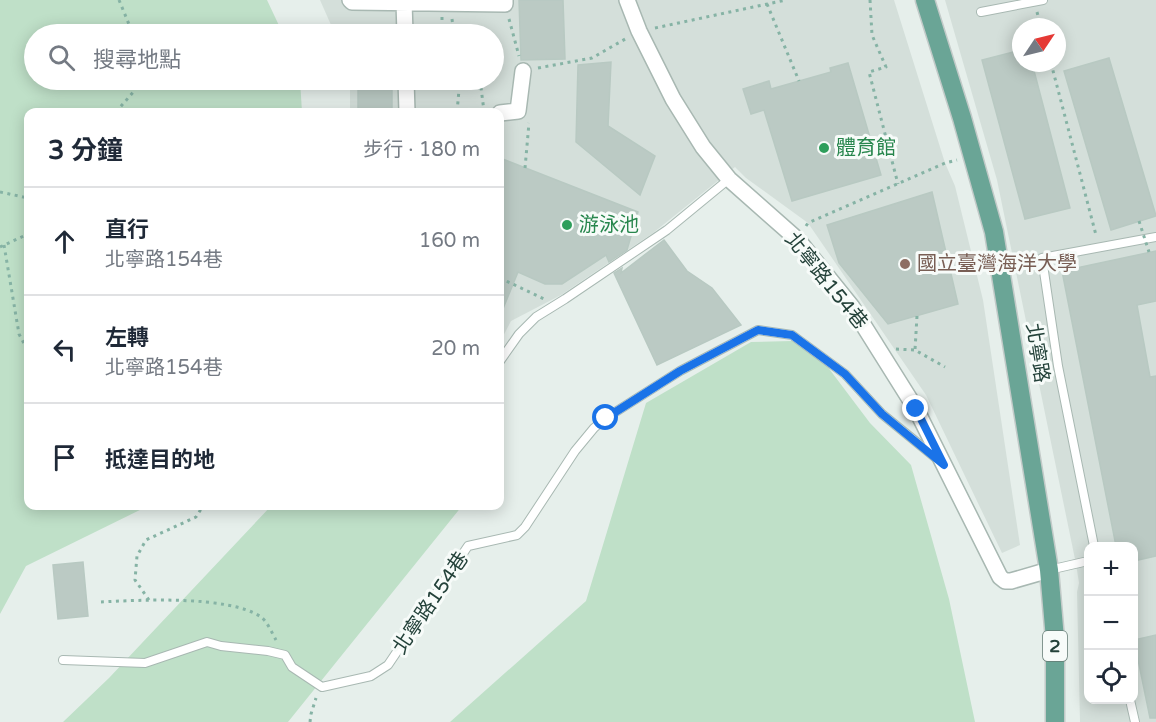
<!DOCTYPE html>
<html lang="zh-TW">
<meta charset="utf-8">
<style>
:root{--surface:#fff;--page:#f6f6f7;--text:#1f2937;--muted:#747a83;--line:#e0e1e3}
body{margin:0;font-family:"Varela Round","Noto Sans TC",sans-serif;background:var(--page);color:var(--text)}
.controls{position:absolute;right:18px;bottom:18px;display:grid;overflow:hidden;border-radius:12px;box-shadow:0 3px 15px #0003}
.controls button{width:54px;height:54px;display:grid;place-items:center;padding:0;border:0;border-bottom:2px solid var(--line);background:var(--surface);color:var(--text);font:30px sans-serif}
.compass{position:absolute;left:1012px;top:18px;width:54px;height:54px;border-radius:50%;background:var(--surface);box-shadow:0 3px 15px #0003;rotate:55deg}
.stop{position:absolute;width:18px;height:18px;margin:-14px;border:4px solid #1a73e8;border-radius:50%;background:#fff}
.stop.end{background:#1a73e8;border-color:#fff;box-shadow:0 2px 6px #0008}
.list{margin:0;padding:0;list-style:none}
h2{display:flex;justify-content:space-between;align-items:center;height:78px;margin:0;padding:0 24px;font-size:26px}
h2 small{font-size:20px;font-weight:400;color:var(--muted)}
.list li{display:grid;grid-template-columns:39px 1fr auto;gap:18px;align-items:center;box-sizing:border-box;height:108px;padding:0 24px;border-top:2px solid var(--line)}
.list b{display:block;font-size:22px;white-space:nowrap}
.list p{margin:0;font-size:20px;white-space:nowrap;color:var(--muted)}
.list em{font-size:20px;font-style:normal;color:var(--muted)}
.icon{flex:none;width:33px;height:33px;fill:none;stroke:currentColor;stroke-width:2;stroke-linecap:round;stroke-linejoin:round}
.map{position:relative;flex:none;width:1156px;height:722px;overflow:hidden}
.search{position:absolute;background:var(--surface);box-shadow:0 3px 15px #0003;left:24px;top:24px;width:480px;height:66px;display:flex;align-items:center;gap:15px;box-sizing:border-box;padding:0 21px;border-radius:33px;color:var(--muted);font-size:22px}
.panel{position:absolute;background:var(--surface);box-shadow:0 3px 15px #0003;left:24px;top:108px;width:480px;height:402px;border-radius:12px}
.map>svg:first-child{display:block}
.built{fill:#d4dfda;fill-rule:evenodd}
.green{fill:#bfe0c8}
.building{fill:#bbcac4;stroke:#b8c9c2;stroke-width:1.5}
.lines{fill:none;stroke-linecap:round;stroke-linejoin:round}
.service-casing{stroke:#a8b8b2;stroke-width:10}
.minor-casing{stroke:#a8b8b2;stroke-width:18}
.primary-casing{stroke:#c2cac8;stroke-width:21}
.path{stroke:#86b3a5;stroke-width:3;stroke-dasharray:3 4.5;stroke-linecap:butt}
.service{stroke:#fff;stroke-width:8}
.minor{stroke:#fff;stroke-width:15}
.primary{stroke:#6aa596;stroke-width:18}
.path-bridge{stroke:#86b3a5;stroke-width:3;stroke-dasharray:3 4.5;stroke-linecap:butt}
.route{stroke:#1a73e8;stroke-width:8}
.leisure-dot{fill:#2e9e5b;stroke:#f7fbf9;stroke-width:2}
.education-dot{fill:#8d6e63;stroke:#f7fbf9;stroke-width:2}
.labels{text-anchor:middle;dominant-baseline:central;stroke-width:6;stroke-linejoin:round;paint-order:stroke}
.shield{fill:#f7fbf9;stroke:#637a73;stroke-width:1.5}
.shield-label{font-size:18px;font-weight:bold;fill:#24423a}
.leisure-label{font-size:20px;fill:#27864d;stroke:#f7fbf9;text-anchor:start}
.education-label{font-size:20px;fill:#785e54;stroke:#f7fbf9;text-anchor:start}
.street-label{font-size:20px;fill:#24423a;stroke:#f7fbf9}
</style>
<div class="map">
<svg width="1156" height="722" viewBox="0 0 1156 722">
<rect width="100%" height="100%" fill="#e6efeb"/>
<path class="built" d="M320 0H894L945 163 955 186 983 300 1020 545 1002 553 926 395 808 223 746 178 735 167 653 233 561 295 511 321 500 342V112H350V80H494V34H335Z
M945 0H1156V722H1080L1077 592 1079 583 1076 564 997 180ZM1021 27H1057V63H1021ZM1088 546H1134V700H1088Z"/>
<path class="green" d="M0 0H267L283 34H34V80H300L302 112H28V506H148L26 566 0 614Z
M792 341 824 362 870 423 911 465 949 599 975 722H450L586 601 646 403 751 342Z
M271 506H462L288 722H63L109 678Z"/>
<path class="building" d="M519 0H563L565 59 521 60Z
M1021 50V63H1032L1070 208 1025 219 982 60Z
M1109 58 1156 216 1111 230 1064 71Z
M611 62 608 126 655 156 640 195 576 142 578 65Z
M848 63 881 175 792 201 764 110 751 114 743 89 769 81 771 89 831 72 830 68Z
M358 80H392V112H358Z
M500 158 638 212 627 250 609 262 606 255 562 284H545L518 272 500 316Z
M932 192 958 304 888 324 839 263 827 225Z
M664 240 687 271 712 288 741 325 657 365 614 273 622 268 621 273Z
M1156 251V301L1137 305 1150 377 1156 376V556L1134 561V546H1116L1062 271Z
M83 562 88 616 58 619 53 565Z
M1156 635V718H1150L1134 640Z"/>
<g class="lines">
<defs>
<path id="service" d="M981 12 1043 0
M500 361 519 334 536 317 565 299 667 230 729 179
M1094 546 1058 366 1042 258 1156 237
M1049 570 1088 561
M63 660 145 663 207 642 221 646 268 651 285 655 292 667 322 687 371 676 388 665 468 546 517 535 525 527 575 451 594 428 606 418 680 371 758 330 792 335 845 374 882 414 936 458
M1130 700 1135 722"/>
<path id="minor" d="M350 0 352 2 505 4V0
M627 0 639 31 673 99 703 147 729 179 798 240 852 307 916 409 1000 577 1005 581H1011L1049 570
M404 2 405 34
M406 80 407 112
M500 113 518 111 523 71"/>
<path id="primary" d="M925 0 962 118 994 232 1049 570 1055 639V722"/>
</defs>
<use href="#service" class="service-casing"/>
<use href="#minor" class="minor-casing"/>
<use href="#primary" class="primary-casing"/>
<path class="path" d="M119 0 133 34
M870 0 872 35 886 67 869 72 898 184
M767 4 799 81
M1037 12 1041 27
M442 17V34
M452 19 454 34
M509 19 519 56
M655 28 786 0
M1051 63 1096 235
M538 68 592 58 627 38
M454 80 459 90 457 112
M480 80 484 111
M116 112 135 90 138 80
M525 168 529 123
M0 192 28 198
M806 226 808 223 945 163 957 160
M4 245 19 334 28 351
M0 247 28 234
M500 278 544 299
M917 316 915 350 945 367
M896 349 915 350
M149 600 135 580 137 556 146 540 196 517 203 506
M101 602C139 600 229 595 261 617 267 621 272 633 276 640
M310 722 311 714 316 698"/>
<use href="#service" class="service"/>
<use href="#minor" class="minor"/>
<use href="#primary" class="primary"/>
<path class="path-bridge" d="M1139 221 1149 252"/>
</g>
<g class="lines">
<path class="route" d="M606 418 680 371 758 330 792 335 845 374 882 414 944 465 916 409"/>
</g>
<g class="leisure-dot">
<circle cx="824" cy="148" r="6"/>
<circle cx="567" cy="225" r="6"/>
</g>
<circle class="education-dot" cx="905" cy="264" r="6"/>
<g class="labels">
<rect class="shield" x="1043" y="631" width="24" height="30" rx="4.5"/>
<g class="shield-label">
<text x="1055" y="646">2</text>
</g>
<g class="leisure-label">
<text x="836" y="148">體育館</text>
<text x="579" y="225">游泳池</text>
</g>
<g class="education-label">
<text x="917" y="264">國立臺灣海洋大學</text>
</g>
<g class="street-label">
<text transform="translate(826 281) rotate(51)">北寧路154巷</text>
<text transform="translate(1037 353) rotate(81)">北寧路</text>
<text transform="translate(431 603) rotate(-56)">北寧路154巷</text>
</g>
</g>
</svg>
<div class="controls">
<button>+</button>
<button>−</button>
<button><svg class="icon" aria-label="locate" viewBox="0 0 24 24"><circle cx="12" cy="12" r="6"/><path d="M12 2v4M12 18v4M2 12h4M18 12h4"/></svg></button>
</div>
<svg class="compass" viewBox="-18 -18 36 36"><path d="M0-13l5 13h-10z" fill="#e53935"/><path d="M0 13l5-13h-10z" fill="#747a83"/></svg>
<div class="stop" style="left:606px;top:418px"></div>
<div class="stop end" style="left:916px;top:409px"></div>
<div class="search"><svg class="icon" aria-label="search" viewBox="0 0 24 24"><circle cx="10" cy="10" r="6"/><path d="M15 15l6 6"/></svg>搜尋地點</div>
<section class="panel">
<h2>3 分鐘<small>步行 · 180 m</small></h2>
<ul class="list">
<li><svg class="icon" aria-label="ahead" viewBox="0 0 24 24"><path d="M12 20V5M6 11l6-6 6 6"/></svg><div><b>直行</b><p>北寧路154巷</p></div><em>160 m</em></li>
<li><svg class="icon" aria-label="left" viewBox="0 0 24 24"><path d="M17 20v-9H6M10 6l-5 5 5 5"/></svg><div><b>左轉</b><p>北寧路154巷</p></div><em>20 m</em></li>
<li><svg class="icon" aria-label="arrive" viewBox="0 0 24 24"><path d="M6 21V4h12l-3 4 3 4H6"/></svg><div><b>抵達目的地</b></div></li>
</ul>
</section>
</div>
